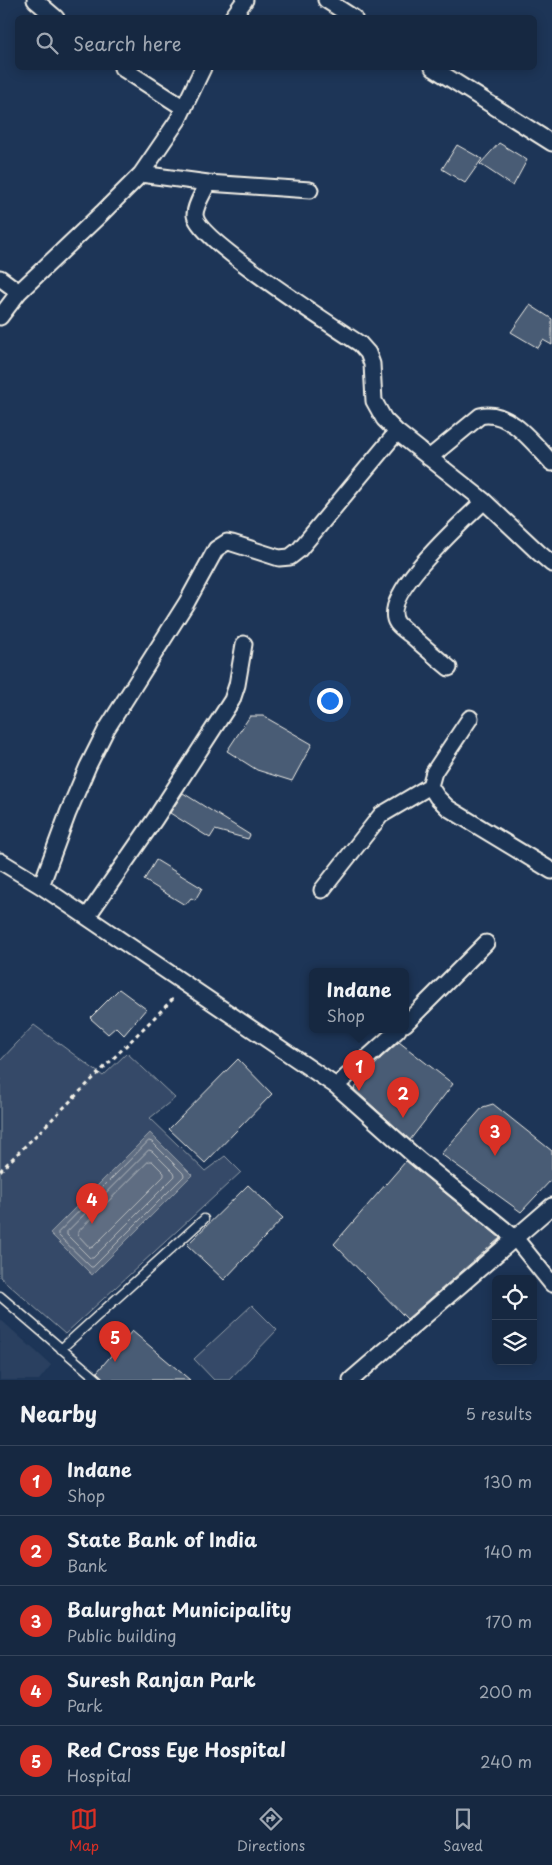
<!DOCTYPE html>
<style>
:root{--surface:#162841;--page:#23344c;--text:#f1f3f6;--muted:#9ea6b1;--line:#35445a;--accent:#d93025}
body{margin:0;font-family:"Playpen Sans",sans-serif;background:var(--page);color:var(--text)}
.controls{position:absolute;right:15px;bottom:15px;display:grid;overflow:hidden;border-radius:8px;box-shadow:0 2px 12px #0003}
.controls button{width:45px;height:45px;display:grid;place-items:center;padding:0;border:0;border-bottom:1px solid var(--line);background:var(--surface);color:var(--text);font:25px sans-serif}
.you{position:absolute;left:329px;top:700px;width:18px;height:18px;margin:-12px;border:4px solid #fff;border-radius:50%;background:#1a73e8;box-shadow:0 0 0 8px #1a73e833}
.badge{display:grid;place-items:center;width:32px;height:32px;border-radius:50%;background:var(--accent);color:#fff;font-size:16px;font-weight:700}
.pin{position:absolute;translate:-50% -41px;filter:drop-shadow(0 1px 2px #0008)}
.pin::after{content:'';position:absolute;top:26px;width:18px;height:15px;background:inherit;clip-path:polygon(0 0,100% 0,50% 100%)}
.popup{position:absolute;left:309px;top:968px;width:100px;height:65px;box-sizing:border-box;display:grid;place-content:center;border-radius:8px;background:var(--surface);filter:drop-shadow(0 1px 4px #0005);font-size:16px;white-space:nowrap;color:var(--muted)}
.popup b{font-size:19px;color:var(--text)}
.popup::after{content:'';position:absolute;left:50%;top:100%;margin-left:-10px;border:10px solid transparent;border-top-color:var(--surface)}
.list{margin:0;padding:0;list-style:none}
h2{display:flex;justify-content:space-between;align-items:center;height:65px;margin:0;padding:0 20px;font-size:21px}
h2 small{font-size:16px;font-weight:400;color:var(--muted)}
.list li{display:grid;grid-template-columns:32px 1fr auto;gap:15px;align-items:center;box-sizing:border-box;height:70px;padding:0 20px;border-top:1px solid var(--line)}
.list b{display:block;font-size:19px;white-space:nowrap}
.list p{margin:0;font-size:16px;white-space:nowrap;color:var(--muted)}
.list em{font-size:16px;font-style:normal;color:var(--muted)}
.icon{flex:none;width:28px;height:28px;fill:none;stroke:currentColor;stroke-width:2;stroke-linecap:round;stroke-linejoin:round}
.map{position:relative;flex:none;width:552px;height:1380px;overflow:hidden}
.search{position:absolute;background:var(--surface);box-shadow:0 2px 12px #0003;left:15px;right:15px;top:15px;height:55px;display:flex;align-items:center;gap:12px;box-sizing:border-box;padding:0 18px;border-radius:8px;color:var(--muted);font-size:19px}
.sheet{height:415px;background:var(--surface)}
nav{display:flex;justify-content:space-around;align-items:center;box-sizing:border-box;height:70px;border-top:1px solid var(--line);background:var(--surface);font-size:14px;color:var(--muted)}
nav a{display:grid;justify-items:center;gap:2px}
nav .on{color:var(--accent)}
.map>svg:first-child{display:block}
.built{fill:#2a4060}
.green{fill:#354a67;stroke:#949ea8}
.water{fill:#5e6d82;stroke:#9aa2ab}
.lines{fill:none;stroke-linecap:round;stroke-linejoin:round}
.shore{stroke:#b8bcbf;stroke-width:1}
.building{fill:#485b74;stroke:#f4f1e8}
.service-casing{stroke:#f4f1e8;stroke-width:11}
.minor-casing{stroke:#f4f1e8;stroke-width:19}
.path{stroke:#f4f1e8;stroke-width:3;stroke-dasharray:4 4;stroke-linecap:butt}
.service{stroke:#1d3557;stroke-width:8}
.minor{stroke:#1d3557;stroke-width:15}
</style>
<div class="map">
<svg width="552" height="1380" viewBox="0 0 552 1380">
<rect width="100%" height="100%" fill="#1d3557"/>
<filter id="ink" filterUnits="userSpaceOnUse"><feTurbulence type="fractalNoise" baseFrequency=".02" numOctaves="2"/><feDisplacementMap in="SourceGraphic" scale="10" xChannelSelector="R" yChannelSelector="G"/><feConvolveMatrix kernelMatrix="1 2 1 2 8 2 1 2 1" color-interpolation-filters="sRGB"/></filter>
<g filter="url(#ink)">
<path class="built" d="M0 1319 51 1365 39 1380H0Z"/>
<path class="green" d="M34 1025 103 1076 127 1053 175 1098 150 1118 205 1171 225 1156 241 1172 65 1334 0 1277V1061Z
M252 1305 277 1330 229 1380H214L194 1359Z"/>
<path class="water" d="M150 1133 192 1175 92 1275 50 1233Z"/>
<g class="lines">
<path class="shore" d="M149 1141 152 1142 183 1173 184 1176 93 1267H91L58 1235V1233Z
M149 1150 152 1151 174 1173 175 1176 93 1258H90L67 1235V1232Z
M149 1161H152L164 1173V1176L93 1247 90 1248 78 1235V1232Z"/>
</g>
<path class="building" d="M499 143 527 160 513 186 480 164Z
M457 145 482 159 465 183 442 169Z
M530 305 552 319V345L543 340 538 348 511 332Z
M250 716H263L312 744 292 781 257 770 227 751Z
M183 793 250 835 248 839 215 830 210 838 170 813Z
M156 860 202 888 195 900 191 898 185 905 144 880Z
M119 989 146 1009 124 1035 116 1027 108 1034 90 1018Z
M399 1042 453 1084 410 1140 354 1089 381 1058Z
M238 1059 272 1094 205 1163 169 1129Z
M493 1104 552 1151V1179L521 1212 441 1154 483 1107Z
M406 1161 500 1238 407 1319 334 1244Z
M248 1185 283 1218 224 1280 187 1245Z
M132 1331 190 1380H104L97 1372Z"/>
<g class="lines">
<defs>
<path id="service" d="M0 1296 98 1380
M61 1349 204 1219"/>
<path id="minor" d="M35 0 56 18
M326 0 354 18
M232 18 245 0
M122 68 184 108
M433 68 552 143
M141 174 208 183 310 190
M208 183C204 192 195 205 195 215 197 239 333 326 360 344L368 353 372 364 374 401 384 419 397 432 484 501 538 552 552 564
M0 278 19 292
M0 317 19 292 102 213 141 174 178 120 203 68
M429 458 480 416C509 409 534 444 552 463
M449 668C437 658 424 647 412 636 407 632 401 628 397 623 378 596 465 520 484 501
M470 718 434 772 430 786 437 797 448 808 552 871
M0 861 41 886 336 1086 418 1159 515 1238 552 1284
M41 886 68 813 88 766 106 730 187 602 216 549 227 542 232 543 279 558 290 557 299 550 397 432
M322 890 381 815 430 786
M87 917 155 819 232 700 237 685 244 644
M405 1024 486 943
M336 1086 398 1030
M351 1380 552 1206"/>
</defs>
<use href="#service" class="service-casing"/>
<use href="#minor" class="minor-casing"/>
<path class="path" d="M0 1171 175 997"/>
<use href="#service" class="service"/>
<use href="#minor" class="minor"/>
</g>
</g>
</svg>
<div class="controls">
<button><svg class="icon" aria-label="locate" viewBox="0 0 24 24"><circle cx="12" cy="12" r="6"/><path d="M12 2v4M12 18v4M2 12h4M18 12h4"/></svg></button>
<button><svg class="icon" aria-label="layers" viewBox="0 0 24 24"><path d="M12 4l9 5-9 5-9-5zM3 14l9 5 9-5"/></svg></button>
</div>
<div class="you"></div>
<div class="pin badge" style="left:359px;top:1091px">1</div>
<div class="popup"><b>Indane</b>Shop</div>
<div class="pin badge" style="left:403px;top:1118px">2</div>
<div class="pin badge" style="left:495px;top:1156px">3</div>
<div class="pin badge" style="left:92px;top:1224px">4</div>
<div class="pin badge" style="left:115px;top:1362px">5</div>
<div class="search"><svg class="icon" aria-label="search" viewBox="0 0 24 24"><circle cx="10" cy="10" r="6"/><path d="M15 15l6 6"/></svg>Search here</div>
</div>
<section class="sheet">
<h2>Nearby<small>5 results</small></h2>
<ul class="list">
<li><span class="badge">1</span><div><b>Indane</b><p>Shop</p></div><em>130 m</em></li>
<li><span class="badge">2</span><div><b>State Bank of India</b><p>Bank</p></div><em>140 m</em></li>
<li><span class="badge">3</span><div><b>Balurghat Municipality</b><p>Public building</p></div><em>170 m</em></li>
<li><span class="badge">4</span><div><b>Suresh Ranjan Park</b><p>Park</p></div><em>200 m</em></li>
<li><span class="badge">5</span><div><b>Red Cross Eye Hospital</b><p>Hospital</p></div><em>240 m</em></li>
</ul>
</section>
<nav>
<a class="on"><svg class="icon" aria-label="map" viewBox="0 0 24 24"><path d="M3 6l6-2 6 2 6-2v14l-6 2-6-2-6 2zM9 4v14M15 6v14"/></svg>Map</a>
<a><svg class="icon" aria-label="directions" viewBox="0 0 24 24"><path d="M12 3l9 9-9 9-9-9zM9 14v-3h6M13 9l2 2-2 2"/></svg>Directions</a>
<a><svg class="icon" aria-label="saved" viewBox="0 0 24 24"><path d="M7 4h10v16l-5-4-5 4z"/></svg>Saved</a>
</nav>
